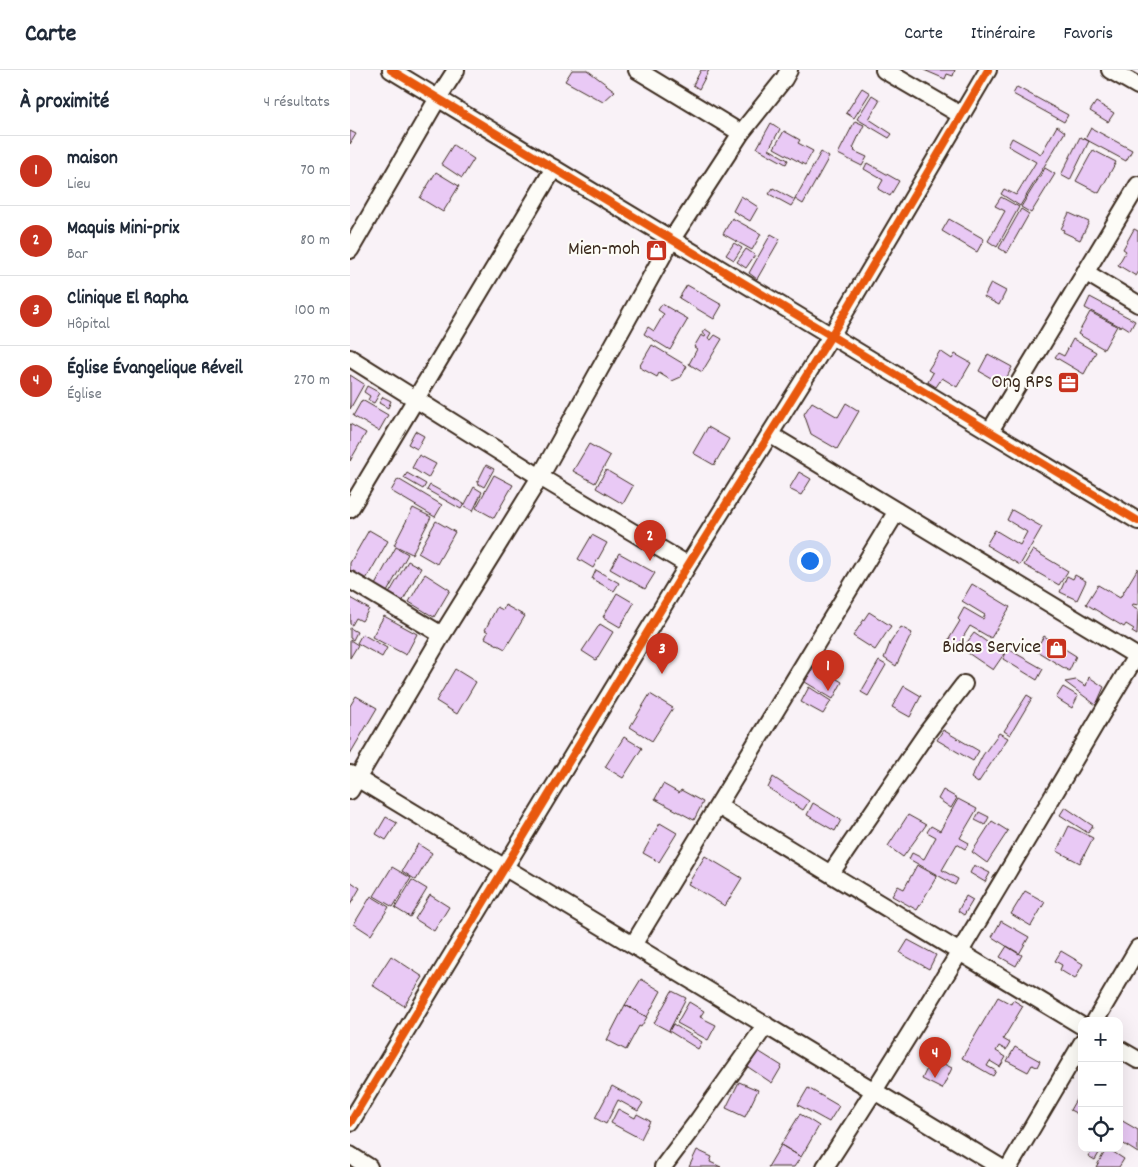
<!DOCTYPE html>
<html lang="fr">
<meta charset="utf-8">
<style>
:root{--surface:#fff;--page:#f6f6f7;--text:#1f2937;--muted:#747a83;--line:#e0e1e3;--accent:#c8321e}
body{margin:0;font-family:Dekko,sans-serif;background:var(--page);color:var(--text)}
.controls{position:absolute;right:15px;bottom:15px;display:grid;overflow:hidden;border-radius:10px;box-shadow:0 5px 20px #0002}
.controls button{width:45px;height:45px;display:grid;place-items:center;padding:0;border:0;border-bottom:1px solid var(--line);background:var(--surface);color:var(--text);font:25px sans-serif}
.you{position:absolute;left:459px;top:490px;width:18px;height:18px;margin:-12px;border:4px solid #fff;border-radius:50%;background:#1a73e8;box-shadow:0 0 0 8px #1a73e833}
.badge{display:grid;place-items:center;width:32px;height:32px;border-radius:50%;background:var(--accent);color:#fff;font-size:16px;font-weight:700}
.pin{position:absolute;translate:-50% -41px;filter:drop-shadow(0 1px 2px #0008)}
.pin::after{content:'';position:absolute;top:26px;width:18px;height:15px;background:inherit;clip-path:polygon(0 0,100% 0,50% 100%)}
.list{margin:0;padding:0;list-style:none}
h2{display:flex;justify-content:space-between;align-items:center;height:65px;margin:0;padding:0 20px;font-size:21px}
h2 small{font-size:16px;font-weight:400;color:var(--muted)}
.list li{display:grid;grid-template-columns:32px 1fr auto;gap:15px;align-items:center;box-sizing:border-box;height:70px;padding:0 20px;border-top:1px solid var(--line)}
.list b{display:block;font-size:19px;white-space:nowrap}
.list p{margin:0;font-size:16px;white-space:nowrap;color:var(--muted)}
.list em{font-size:16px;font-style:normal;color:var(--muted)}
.icon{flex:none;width:28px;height:28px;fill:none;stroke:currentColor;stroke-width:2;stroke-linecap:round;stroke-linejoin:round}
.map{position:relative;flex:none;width:788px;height:1097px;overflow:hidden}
header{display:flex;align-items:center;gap:30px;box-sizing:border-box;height:70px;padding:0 25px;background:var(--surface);border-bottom:1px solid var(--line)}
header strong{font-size:24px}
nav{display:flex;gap:28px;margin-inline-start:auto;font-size:18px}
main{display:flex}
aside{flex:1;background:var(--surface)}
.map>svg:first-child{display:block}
.building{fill:#e9c9f5;stroke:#3b2a1e}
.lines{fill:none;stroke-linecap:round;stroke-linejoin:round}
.minor-casing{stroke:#3b2a1e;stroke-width:20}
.minor{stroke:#fdfcf7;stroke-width:16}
.cycleway-casing{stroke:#fdfcf7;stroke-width:11}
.cycleway{stroke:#e8590c;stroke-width:8}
.labels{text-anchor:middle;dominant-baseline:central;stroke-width:4;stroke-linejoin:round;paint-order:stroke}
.poi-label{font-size:20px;fill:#3b2a1e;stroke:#fdfcf7;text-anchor:end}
</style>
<header>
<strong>Carte</strong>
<nav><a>Carte</a><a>Itinéraire</a><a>Favoris</a></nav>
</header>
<main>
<aside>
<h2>À proximité<small>4 résultats</small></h2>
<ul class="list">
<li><span class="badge">1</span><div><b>maison</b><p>Lieu</p></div><em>70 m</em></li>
<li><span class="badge">2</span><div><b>Maquis Mini-prix</b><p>Bar</p></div><em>80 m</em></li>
<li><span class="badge">3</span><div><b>Clinique El Rapha</b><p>Hôpital</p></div><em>100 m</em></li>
<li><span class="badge">4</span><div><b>Église Évangelique Réveil</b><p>Église</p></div><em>270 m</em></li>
</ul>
</aside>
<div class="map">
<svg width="788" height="1097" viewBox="0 0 788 1097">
<rect width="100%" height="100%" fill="#f9f2f7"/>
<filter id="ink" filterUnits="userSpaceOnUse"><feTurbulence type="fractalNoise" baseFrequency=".02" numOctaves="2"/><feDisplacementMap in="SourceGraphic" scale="10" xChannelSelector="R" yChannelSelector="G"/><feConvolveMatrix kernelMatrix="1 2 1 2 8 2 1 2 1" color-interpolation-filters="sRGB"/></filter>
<g filter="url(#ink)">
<path class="building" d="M222 0H237L265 21 253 32 215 11Z
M351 0H359L349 19 343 15Z
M574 0H605L603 6 597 4 595 9Z
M667 17 718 45 714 52 663 24Z
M512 18 520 23 504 48 496 43Z
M522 25 530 30 519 49 542 64 539 68 507 49Z
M746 32 764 43 758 52 740 41Z
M505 51 514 55 503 78 505 80 504 81 517 87 512 96 488 84Z
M421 53 430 59 419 79 438 90 436 94 407 78Z
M707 56 715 62 670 136 651 124 654 119 666 125 686 92 658 76 662 68 691 84Z
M741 58 782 80 776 91 735 69Z
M0 61 6 64 0 74Z
M434 61 450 70 448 73 463 81 455 95 424 78Z
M730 67 739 71 720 110 711 105Z
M103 75 124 89 112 108 91 94Z
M743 80 766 92 749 123 726 111Z
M471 82 479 87 453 134 445 129Z
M517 93 549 111 540 126 528 119 533 110 514 99Z
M695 98 705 104 681 143 671 137Z
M86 102 109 116 93 142 70 128Z
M423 118 445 130 441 136 419 124Z
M391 126 408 137 400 151 383 141Z
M651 127 669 137 647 177 638 171 655 141 645 136Z
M671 139 679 144 657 183 649 178Z
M719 143 739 152 730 170 713 162 714 160 711 159Z
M382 148 411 164 402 180 373 164Z
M599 149 634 169 627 182 592 161Z
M784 159 788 161V203L786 206 768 195 776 181 773 179Z
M421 164 430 169 407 209 399 203Z
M384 173 392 178 384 190 376 185Z
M396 179 405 185 396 198 387 192Z
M641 213 656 221 649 235 634 227Z
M337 215 372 235 364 249 329 228Z
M740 227 785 251 780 260 772 255 771 257 735 238Z
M312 234 338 249 320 280 294 264 298 257 304 261 314 244 308 240Z
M740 242 767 256 754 279 728 264Z
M355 259 361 263 358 268 361 270 365 265 372 269 352 302 339 294 347 279 344 277 351 265 355 267 356 265 352 263Z
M723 269 746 282 734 304 705 287 708 283 714 286Z
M302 275 337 296 331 307 322 311 309 303 307 307 289 297Z
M590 281 602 289 605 284 621 293 607 317 592 308 586 317 578 312 583 303 578 300Z
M638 284 662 297 653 315 629 301Z
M0 305 14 314 0 339Z
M17 316 30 323 24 333 18 330 20 326 14 322Z
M33 327 41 331 38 338 29 333Z
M12 330 38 345 29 361 3 346Z
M462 332 488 347 496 333 509 341 487 379 461 364 454 344Z
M0 354 16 363 0 391Z
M358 357 379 369 364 395 343 383Z
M65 361 74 366 67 379 58 374Z
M239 374 260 386 245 413 223 401Z
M69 385 86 394 78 408 62 398Z
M136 395 144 399 134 417 127 413Z
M256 400 283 416 273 434 246 418Z
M449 402 461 409 451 425 439 419Z
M57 403 76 414 73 419 54 408Z
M144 405 163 415 144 448 126 438Z
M48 409 92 435 85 447 41 421Z
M80 415 114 434 111 439 77 420Z
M124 417 132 422 123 441 114 436Z
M63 438 81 447 62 484 44 475Z
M662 440 692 457 670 495 636 475 645 460 670 475 677 462 657 450Z
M86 451 105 462 87 494 68 483Z
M19 460 38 471 15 511 0 502V493Z
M242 465 257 473 243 498 228 489Z
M46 477 58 484 37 522 25 515Z
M683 480 718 501 709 515 674 495Z
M269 483 305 503 295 519 260 499Z
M58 491 71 498 51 534 37 527Z
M788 498V535L783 534 782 536 788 539 787 565 782 562 784 559 776 554 774 557 736 534 748 515 770 528Z
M246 500 269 513 264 521 242 509Z
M75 504 100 520 84 547 59 532Z
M725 505 736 511 727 530 710 522 717 506 723 509Z
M622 514 660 537 641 568 620 556 605 580 596 574 610 551 608 549 614 538 633 549 635 545 612 531Z
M267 523 284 533 270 557 253 547Z
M0 528 19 539 12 551 6 548 2 555 0 554Z
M155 535 175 546 155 579 135 568 138 562 135 560 147 537 153 540Z
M519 542 541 556 525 580 503 566Z
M34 546 67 564 56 585 22 567Z
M250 554 263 562 246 590 232 581Z
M551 557 562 563 546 596 534 588 540 573Z
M0 558 7 562 3 570 0 568Z
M624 563 654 584 643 600 612 579Z
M12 564 37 578 32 587 7 573Z
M694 566 726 586 719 601 685 580Z
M0 570 8 575 0 588Z
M658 579 693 599 687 610 653 589Z
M529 591 536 595 518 626 511 622Z
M465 596 492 612 483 629 455 612Z
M105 599 126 612 107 644 86 631Z
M739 607 754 617 746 635 715 612 726 610 736 616Z
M554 616 571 626 560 647 542 637Z
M459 617 481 631 473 644 451 632Z
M713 617 728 626 722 638 706 628Z
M300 624 323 638 302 671 280 657Z
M677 625 682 628 660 665 654 661Z
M6 626 27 638 0 684V636Z
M593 660 629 681 623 691 587 670Z
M649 663 658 668 628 713 621 708 633 685Z
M274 667 292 678 273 708 255 697Z
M423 707 459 731 453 740 418 718Z
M313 714 329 723 331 720 353 732 344 750 305 729Z
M593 720 607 728 601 738 588 729Z
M608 729 627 739 610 768 619 773 615 779 607 774 592 800 608 809 605 815 559 789 562 783 574 789 586 767 577 762 581 756 590 761Z
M463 733 491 750 485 761 457 745Z
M715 737 743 756 738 763 710 745Z
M629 742 639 747 635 755 625 750Z
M558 745 576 755 553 787 538 776Z
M36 747 47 753 36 770 26 764Z
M642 751 658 761 637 793 622 782Z
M310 753 327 763 309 792 293 783Z
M719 756 743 768 730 793 707 781Z
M68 774 82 783 66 810 52 801Z
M355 786 392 808 375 836 338 814Z
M567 795 587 806 567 840 542 826 548 816 554 819Z
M624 795 640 803 635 812 620 803Z
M42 797 61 808 43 837 24 826Z
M62 810 77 819 60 847 45 838Z
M0 811 10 818 0 835Z
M675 821 695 832 681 856 661 844Z
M80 825 99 837 84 861 65 849Z
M21 826 39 837 21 865 4 854Z
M616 826 623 830 614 845 608 841Z
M651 851 679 867 669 884 642 867Z
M558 870 586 885 579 899 550 883Z
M657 876 672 885 666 896 650 887Z
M711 881 733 894 725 909 710 900 712 895 705 891Z
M41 886 73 907 54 936 22 915Z
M291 909 311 921 297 947 275 935Z
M322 921 336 928 319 961 304 953Z
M648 927 661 934 663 930 673 936 653 969 660 973 656 980 649 976 646 981 656 987 650 997 640 991 637 996 646 1001 643 1006 612 988Z
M339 932 354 941 350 947 366 955 358 970 327 953Z
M275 935 297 947 291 957 289 956 276 980 257 970Z
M323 954 352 972 348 979 319 961Z
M665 977 690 991 687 997 682 995 678 1002 657 991Z
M408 981 432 996 422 1013 398 997Z
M582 988 602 998 592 1019 572 1009Z
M389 1012 408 1020 395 1047 376 1038Z
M262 1016 293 1033 288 1041 268 1030 256 1054 245 1048Z
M458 1018 489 1036 479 1052 448 1035Z
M732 1019V1046L720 1040Z
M268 1039 285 1048 287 1044 300 1051 291 1069 261 1053Z
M450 1044 469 1056 451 1087 431 1075Z
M769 1049 788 1060V1083L769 1071Z
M431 1075 451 1087 444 1097H418Z
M743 1078H752L745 1090 738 1086Z
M757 1078 774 1089 769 1097H746Z
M347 1080 362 1087 360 1092 371 1097H339Z"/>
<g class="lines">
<defs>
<path id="minor" d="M41 0 788 451
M287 0 391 63
M534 0 611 45
M760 0 788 16
M0 180 88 28 106 0
M735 202 788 234
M0 288 190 407 338 495
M640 361 788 115
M421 365 788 587
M0 439 204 98
M0 510 92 565
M0 704 650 1097
M0 721 92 565 190 407 322 169 391 63 434 9 439 0
M368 736 732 956
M481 803 578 661 614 614
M283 875 547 441
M745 951 788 878
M769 979 788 990
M0 1053 338 495 481 266 638 0
M0 1085 19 1097
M313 1097 349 1049 416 955
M475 1097C584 930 684 757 786 586
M659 1097 732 973"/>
</defs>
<use href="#minor" class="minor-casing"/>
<use href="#minor" class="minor"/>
<defs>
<path id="cycleway" d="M41 0 788 451
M0 1053 338 495 481 266 638 0"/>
</defs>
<use href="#cycleway" class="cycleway-casing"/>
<use href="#cycleway" class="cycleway"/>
</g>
</g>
<defs>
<symbol id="shop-square" viewBox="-11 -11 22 22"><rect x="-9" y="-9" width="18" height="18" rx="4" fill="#c8321e" stroke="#fdfcf7"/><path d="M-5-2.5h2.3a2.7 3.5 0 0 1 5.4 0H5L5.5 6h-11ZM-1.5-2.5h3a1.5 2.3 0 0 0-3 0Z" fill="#fff"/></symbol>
<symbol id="office-square" viewBox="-11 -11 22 22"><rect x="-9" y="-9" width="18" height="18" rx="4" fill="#c8321e" stroke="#fdfcf7"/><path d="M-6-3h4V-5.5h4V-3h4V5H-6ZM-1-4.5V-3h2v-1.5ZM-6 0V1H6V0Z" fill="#fff"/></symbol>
</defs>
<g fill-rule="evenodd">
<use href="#shop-square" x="294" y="168" width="25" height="25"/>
<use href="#office-square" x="706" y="300" width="25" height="25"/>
<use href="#shop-square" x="694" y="566" width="25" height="25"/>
</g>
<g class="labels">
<g class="poi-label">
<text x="290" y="180">Mien-moh</text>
<text x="703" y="313">Ong RPS</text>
<text x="691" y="578">Bidas Service</text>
</g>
</g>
</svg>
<div class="controls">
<button>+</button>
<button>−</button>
<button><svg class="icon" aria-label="locate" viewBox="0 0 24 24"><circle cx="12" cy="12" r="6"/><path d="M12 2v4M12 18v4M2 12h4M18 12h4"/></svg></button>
</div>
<div class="you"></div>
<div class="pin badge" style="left:478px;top:621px">1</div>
<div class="pin badge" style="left:300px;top:491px">2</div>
<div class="pin badge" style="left:312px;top:604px">3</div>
<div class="pin badge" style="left:585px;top:1008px">4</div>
</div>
</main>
